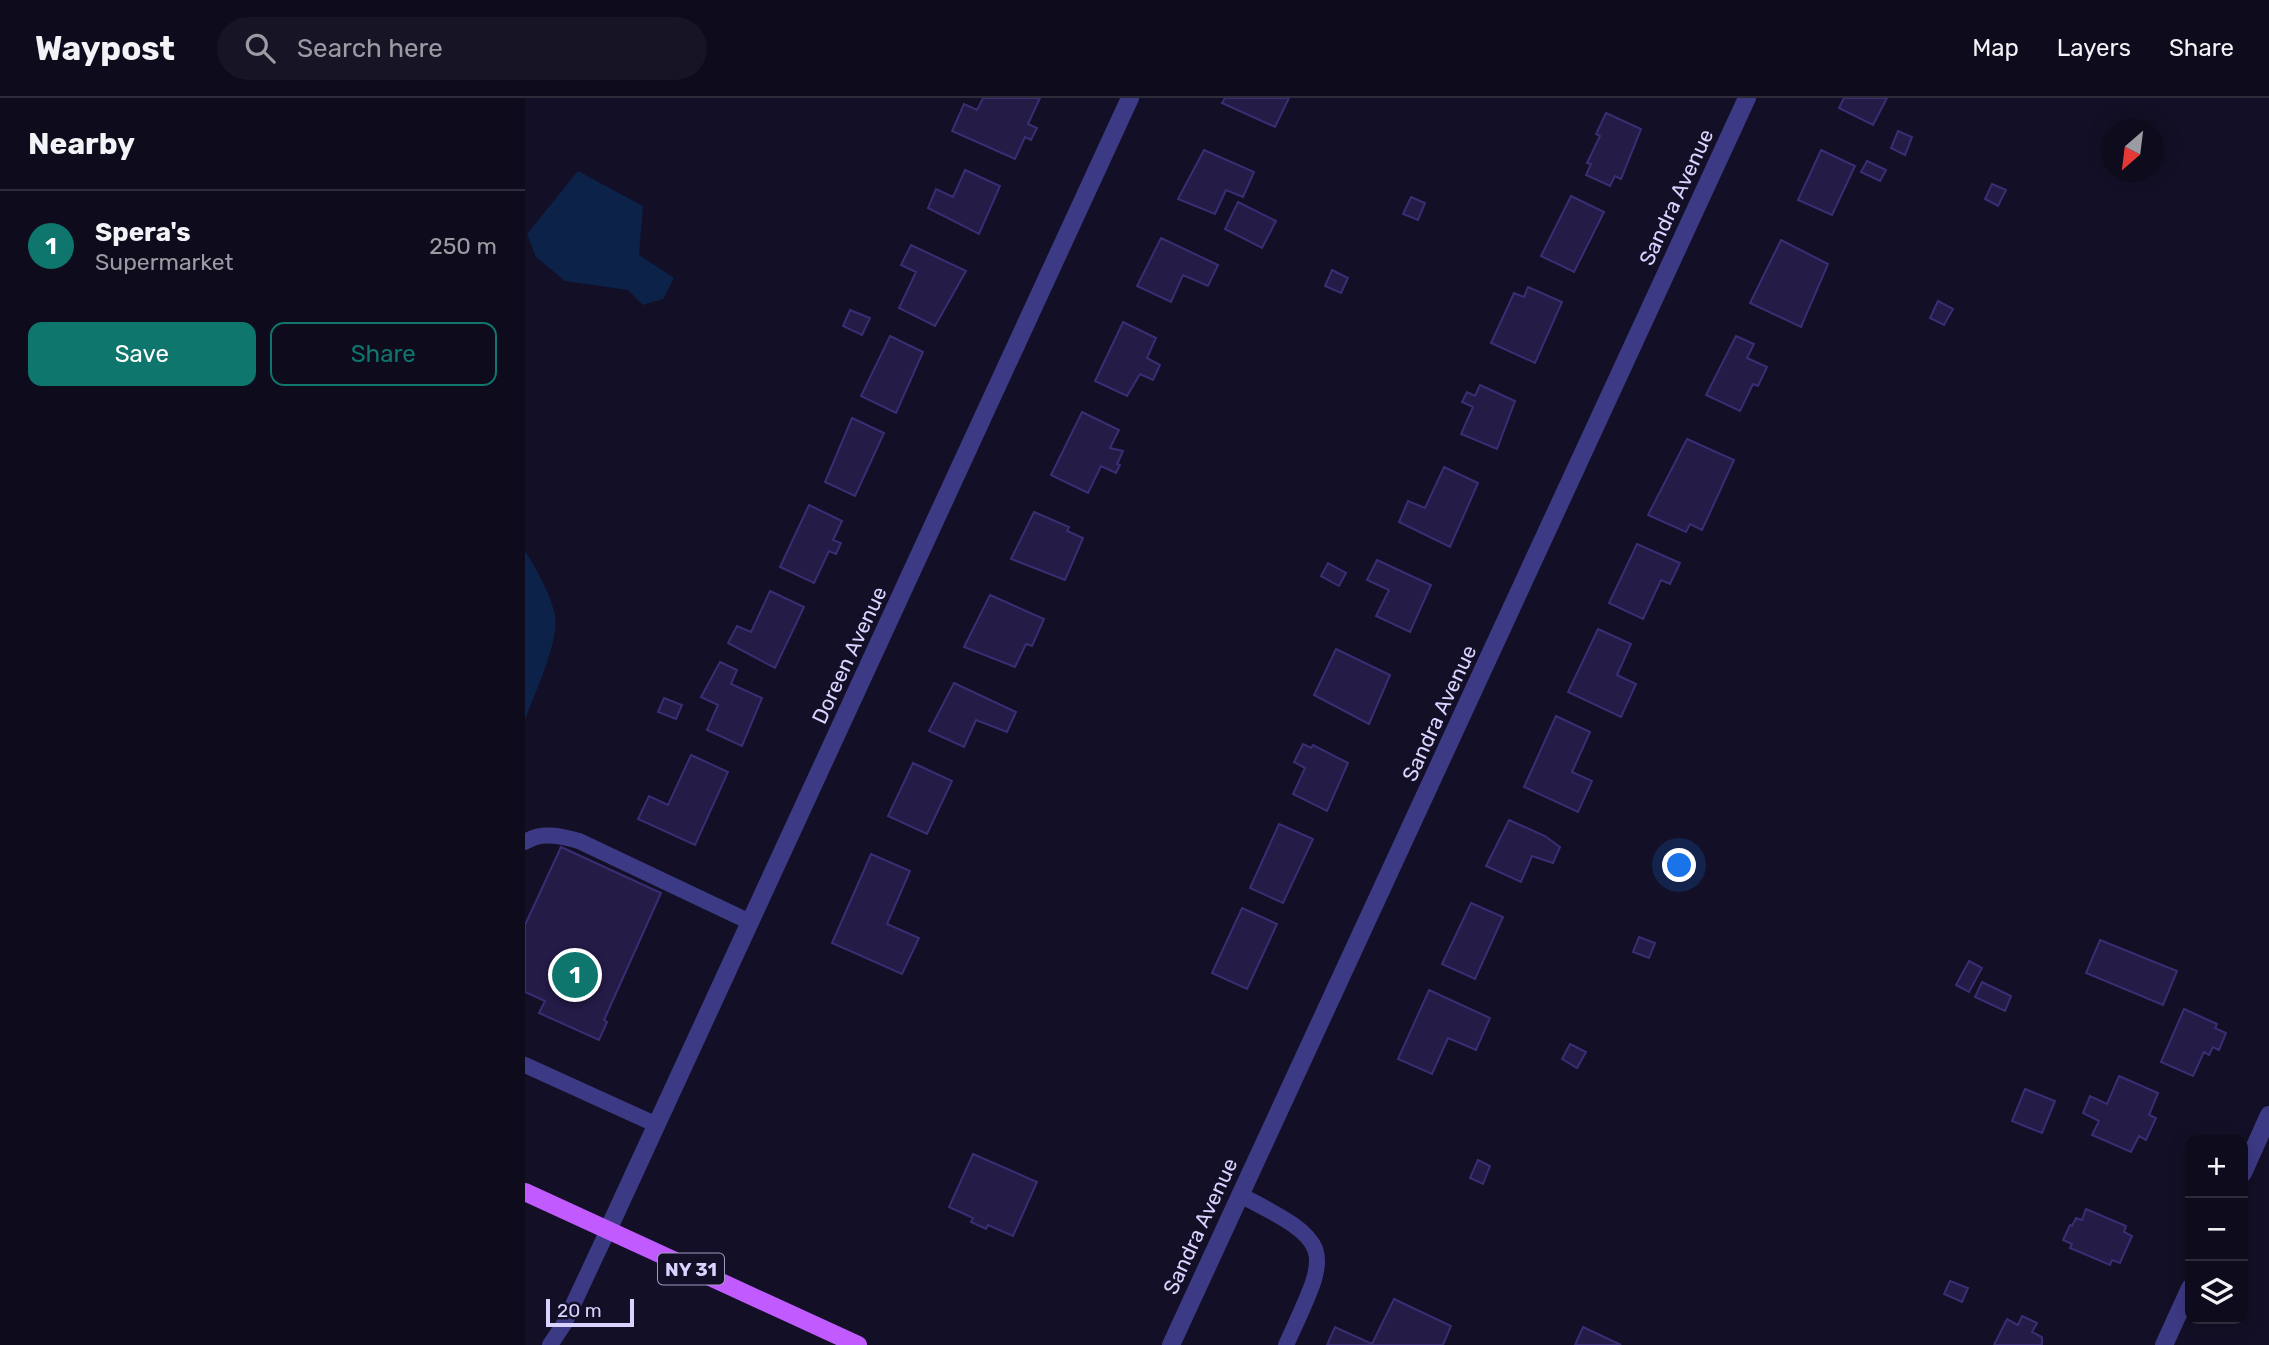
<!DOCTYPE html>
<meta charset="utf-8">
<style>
:root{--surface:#0e0b1c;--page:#171425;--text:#f1f3f6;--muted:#9b9ba3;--line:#2e2b3b;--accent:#0f766e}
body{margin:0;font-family:Rubik,sans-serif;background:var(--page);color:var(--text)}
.controls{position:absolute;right:21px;bottom:21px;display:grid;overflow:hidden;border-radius:14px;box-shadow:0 4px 18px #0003}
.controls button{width:63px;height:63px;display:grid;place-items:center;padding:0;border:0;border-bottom:2px solid var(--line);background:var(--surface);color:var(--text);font:35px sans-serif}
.compass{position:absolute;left:1576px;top:21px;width:63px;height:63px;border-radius:50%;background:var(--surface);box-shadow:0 4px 18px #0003;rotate:208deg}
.scale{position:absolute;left:21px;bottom:18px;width:88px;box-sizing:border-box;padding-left:7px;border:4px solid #d9d4ff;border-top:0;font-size:19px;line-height:24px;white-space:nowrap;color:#d9d4ff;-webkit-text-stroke:5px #130f26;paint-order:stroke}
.you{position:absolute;left:1155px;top:768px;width:24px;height:24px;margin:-18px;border:5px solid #fff;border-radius:50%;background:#1a73e8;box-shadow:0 0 0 10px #1a73e833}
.badge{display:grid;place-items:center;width:46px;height:46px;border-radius:50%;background:var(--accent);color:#fff;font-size:23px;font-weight:700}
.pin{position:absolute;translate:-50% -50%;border:4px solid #fff;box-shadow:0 2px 7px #0006}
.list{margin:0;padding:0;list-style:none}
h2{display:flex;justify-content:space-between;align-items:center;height:91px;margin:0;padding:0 28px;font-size:30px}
h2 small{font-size:23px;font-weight:400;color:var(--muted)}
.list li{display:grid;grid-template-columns:46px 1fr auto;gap:21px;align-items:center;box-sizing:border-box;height:112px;padding:0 28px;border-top:2px solid var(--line)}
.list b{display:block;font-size:26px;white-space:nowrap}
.list p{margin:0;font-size:23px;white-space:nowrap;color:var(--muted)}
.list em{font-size:23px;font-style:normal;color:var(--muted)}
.actions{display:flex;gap:14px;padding:21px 28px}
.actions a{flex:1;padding:16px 0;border:2px solid var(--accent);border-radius:14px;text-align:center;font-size:24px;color:var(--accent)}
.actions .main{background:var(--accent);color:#fff}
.icon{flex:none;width:38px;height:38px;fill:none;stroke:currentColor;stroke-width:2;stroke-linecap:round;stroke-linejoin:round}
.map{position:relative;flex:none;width:1744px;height:1247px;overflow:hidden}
header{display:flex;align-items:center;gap:42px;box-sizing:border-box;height:98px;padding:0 35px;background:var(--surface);border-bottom:2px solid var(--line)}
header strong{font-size:33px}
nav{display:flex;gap:38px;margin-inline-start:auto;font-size:24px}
.search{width:490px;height:63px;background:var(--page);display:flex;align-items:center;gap:18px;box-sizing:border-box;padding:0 24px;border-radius:38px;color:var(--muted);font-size:26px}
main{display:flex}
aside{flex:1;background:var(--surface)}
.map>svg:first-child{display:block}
.water{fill:#0c2248}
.building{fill:#241b47;stroke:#3b2d73;stroke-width:2}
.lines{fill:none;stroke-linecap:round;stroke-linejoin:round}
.service{stroke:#3d3a85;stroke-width:16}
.minor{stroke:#3d3a85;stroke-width:18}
.tertiary{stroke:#3d3a85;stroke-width:18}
.primary{stroke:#c25bff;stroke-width:18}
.labels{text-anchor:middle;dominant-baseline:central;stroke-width:5;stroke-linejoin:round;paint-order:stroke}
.shield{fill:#130f26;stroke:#9e99be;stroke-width:2}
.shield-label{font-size:19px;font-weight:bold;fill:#d9d4ff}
.street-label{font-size:21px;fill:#d9d4ff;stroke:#130f26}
</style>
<header>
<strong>Waypost</strong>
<div class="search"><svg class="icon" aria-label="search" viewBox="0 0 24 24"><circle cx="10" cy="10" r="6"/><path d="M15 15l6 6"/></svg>Search here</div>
<nav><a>Map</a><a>Layers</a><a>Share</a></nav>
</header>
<main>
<aside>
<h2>Nearby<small></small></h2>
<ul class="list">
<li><span class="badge">1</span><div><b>Spera's</b><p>Supermarket</p></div><em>250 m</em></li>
</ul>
<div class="actions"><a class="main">Save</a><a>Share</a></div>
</aside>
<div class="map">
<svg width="1744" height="1247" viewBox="0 0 1744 1247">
<rect width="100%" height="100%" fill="#130f26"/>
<path class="water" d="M53 73 118 108 114 157 149 180 138 201 118 207 103 192 40 183 11 159 2 136Z
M0 453C12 472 25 495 30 517 35 542 9 597 0 622Z"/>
<path class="building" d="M458 0H515L503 26 512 30 506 42 500 39 490 61 427 33 439 6 452 12Z
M700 0H764L750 29 697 5Z
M1319 0H1362L1348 27 1314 10Z
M1081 15 1116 31 1096 81 1090 78 1085 88 1061 77 1066 66 1062 65 1075 38 1071 36Z
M1373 33 1387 39 1380 57 1366 50Z
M679 52 729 74 718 99 701 92 690 116 653 101Z
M1296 52 1330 68 1307 117 1273 102Z
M1342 63 1361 72 1355 83 1336 74Z
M440 72 475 88 454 136 403 110 411 91 428 99Z
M1467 86 1481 92 1473 108 1460 101Z
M1046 98 1079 114 1049 174 1016 158Z
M886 99 900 105 893 122 878 116Z
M713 104 751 123 737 150 700 131Z
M636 140 693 167 683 188 658 177 646 204 612 188Z
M1256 142 1303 166 1276 229 1225 205Z
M386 147 441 173 410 228 374 210 391 174 376 167Z
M807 172 823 180 816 195 800 188Z
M1003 189 1037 204 1010 265 966 245 989 195 999 199Z
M1413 203 1428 211 1419 227 1405 220Z
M325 212 345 220 337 237 318 228Z
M598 224 631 240 622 260 635 267 628 282 615 276 602 298 570 283Z
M365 238 398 254 371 315 336 298Z
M1211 238 1229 246 1222 260 1242 269 1233 288 1228 286 1215 313 1181 297Z
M955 287 990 303 972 351 936 336 948 309 937 304 942 294 950 298Z
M557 314 594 332 585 350 598 353 592 366 595 367 591 375 576 368 563 395 526 377Z
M327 320 359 335 330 398 300 384Z
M1162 341 1209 362 1177 432 1165 426 1161 434 1123 417Z
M919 369 953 385 925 449 874 424 883 403 900 410Z
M284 407 317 423 308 442 316 445 311 456 304 453 289 485 255 469Z
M509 414 544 429 542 433 558 440 540 482 486 461Z
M1112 446 1155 465 1145 486 1136 482 1118 521 1084 505Z
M852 462 906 487 885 534 851 518 864 492 842 482Z
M803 465 821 475 814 488 796 478Z
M245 493 279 509 250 570 203 545 212 528 226 534Z
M465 497 519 521 507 548 501 546 490 569 439 549Z
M1073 531 1106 546 1092 577 1111 586 1096 619 1043 594Z
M811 551 865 577 844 626 789 597Z
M195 564 212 572 206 586 237 600 217 648 182 632 193 607 176 599Z
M429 585 491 614 482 634 451 622 439 649 404 633Z
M139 600 157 607 151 621 133 614Z
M1031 618 1065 634 1047 674 1067 683 1053 714 999 689Z
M778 646 786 650 788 647 823 665 802 713 768 696 780 670 769 664Z
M166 657 203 674 170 747 113 721 124 698 143 707Z
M388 665 427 683 402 736 363 718Z
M984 722 1020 738 1035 749 1028 765 1007 758 996 784 961 768Z
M754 726 788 741 758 805 725 790Z
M36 749 136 795 79 922 82 924 74 942 14 915 20 903 0 894V827Z
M346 756 385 773 362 826 394 840 377 876 307 845Z
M946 805 978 819 950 881 917 866Z
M717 810 752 826 722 891 687 875Z
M1114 839 1130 845 1124 860 1108 854Z
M1575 842 1652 873 1638 907 1561 875Z
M1444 863 1457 870 1444 894 1431 887Z
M1457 884 1486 898 1480 913 1450 899Z
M904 892 965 920 951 952 923 940 907 976 873 961Z
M1659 911 1692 926 1690 930 1701 935 1694 952 1688 949 1684 957 1679 954 1668 978 1636 964Z
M1045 946 1061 954 1052 970 1037 961Z
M1594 978 1633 995 1624 1017 1631 1020 1621 1042 1614 1038 1606 1054 1567 1037 1574 1023 1558 1015 1565 998 1582 1006Z
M1500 991 1530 1003 1517 1035 1487 1023Z
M448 1056 512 1084 488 1138 463 1127 461 1131 446 1124 448 1120 424 1109Z
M953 1062 965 1068 958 1086 945 1080Z
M1561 1111 1601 1128 1599 1134 1607 1138 1595 1165 1587 1162 1585 1167 1545 1150 1547 1146 1538 1142 1545 1127 1547 1128 1551 1120 1557 1122Z
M1425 1183 1443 1190 1437 1204 1419 1196Z
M869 1201 926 1228 918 1247H802L810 1229 847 1246Z
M1497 1218 1512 1225 1507 1234 1517 1239V1247H1469L1482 1221 1493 1227Z
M1058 1229 1096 1247H1050Z"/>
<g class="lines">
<path class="service" d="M0 744C16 733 36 738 54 743L225 824
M0 967 132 1027
M715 1097C814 1147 804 1152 761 1247
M25 1247 39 1226 83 1132"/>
<path class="minor" d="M83 1132 605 0
M646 1247 1222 0"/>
<path class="tertiary" d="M1718 1075 1744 1017
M1639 1247 1665 1190"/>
<path class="primary" d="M0 1094 333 1247"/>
</g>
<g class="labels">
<rect class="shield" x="133" y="1155.5" width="66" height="31" rx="5"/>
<g class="shield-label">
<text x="166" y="1171">NY 31</text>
</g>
<g class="street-label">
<text transform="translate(1151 99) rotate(-65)">Sandra Avenue</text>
<text transform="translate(324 557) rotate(-65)">Doreen Avenue</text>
<text transform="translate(914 615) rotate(-65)">Sandra Avenue</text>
<text transform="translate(675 1128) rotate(-65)">Sandra Avenue</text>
</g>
</g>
</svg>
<div class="controls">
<button>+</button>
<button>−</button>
<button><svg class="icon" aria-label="layers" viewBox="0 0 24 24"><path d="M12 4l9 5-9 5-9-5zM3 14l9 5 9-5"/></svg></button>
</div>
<svg class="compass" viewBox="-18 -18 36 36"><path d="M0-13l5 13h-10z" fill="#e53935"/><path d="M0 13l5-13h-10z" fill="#9b9ba3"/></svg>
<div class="scale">20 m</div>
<div class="you"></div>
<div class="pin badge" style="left:50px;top:877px">1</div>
</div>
</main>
